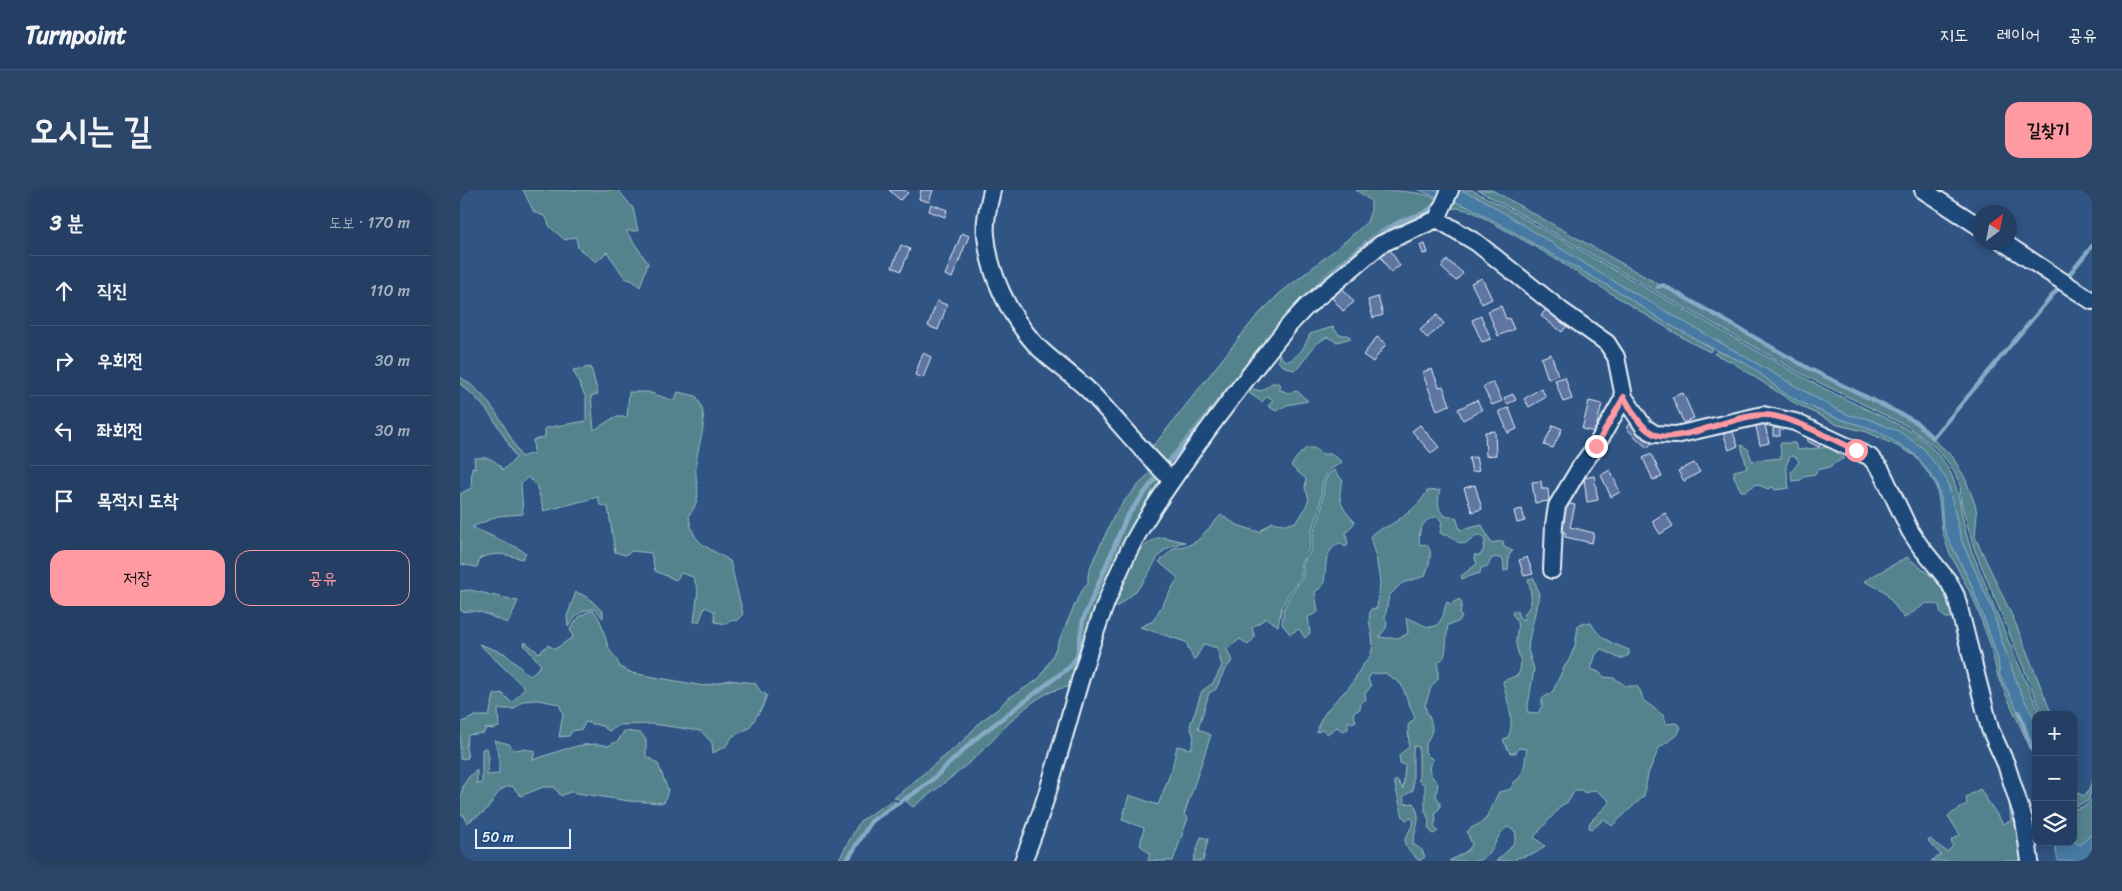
<!DOCTYPE html>
<html lang="ko">
<meta charset="utf-8">
<style>
:root{--surface:#243f63;--page:#2c4669;--text:#f1f3f6;--muted:#a3afbe;--line:#415878;--accent:#ff9aa2}
body{margin:0;font-family:Sriracha,"Poor Story",sans-serif;background:var(--page);color:var(--text)}
.controls{position:absolute;right:15px;bottom:15px;display:grid;overflow:hidden;border-radius:10px;box-shadow:0 2px 12px #0003}
.controls button{width:45px;height:45px;display:grid;place-items:center;padding:0;border:0;border-bottom:1px solid var(--line);background:var(--surface);color:var(--text);font:25px sans-serif}
.compass{position:absolute;left:1512px;top:15px;width:45px;height:45px;border-radius:50%;background:var(--surface);box-shadow:0 2px 12px #0003;rotate:32deg}
.scale{position:absolute;left:15px;bottom:12px;width:96px;box-sizing:border-box;padding-left:5px;border:2px solid #e8f1f8;border-top:0;font-size:14px;line-height:18px;white-space:nowrap;color:#e8f1f8;-webkit-text-stroke:4px #1f4a7a;paint-order:stroke}
.stop{position:absolute;width:15px;height:15px;margin:-11px;border:4px solid #ff9aa2;border-radius:50%;background:#fff}
.stop.end{background:#ff9aa2;border-color:#fff;box-shadow:0 1px 5px #0008}
.list{margin:0;padding:0;list-style:none}
h2{display:flex;justify-content:space-between;align-items:center;height:65px;margin:0;padding:0 20px;font-size:21px}
h2 small{font-size:16px;font-weight:400;color:var(--muted)}
.list li{display:grid;grid-template-columns:32px 1fr auto;gap:15px;align-items:center;box-sizing:border-box;height:70px;padding:0 20px;border-top:1px solid var(--line)}
.list b{display:block;font-size:19px;white-space:nowrap}
.list em{font-size:16px;font-style:normal;color:var(--muted)}
.actions{display:flex;gap:10px;padding:15px 20px}
.actions a{flex:1;padding:11px 0;border:1px solid var(--accent);border-radius:15px;text-align:center;font-size:18px;color:var(--accent)}
.actions .main{background:var(--accent);color:#111}
.icon{flex:none;width:28px;height:28px;fill:none;stroke:currentColor;stroke-width:2;stroke-linecap:round;stroke-linejoin:round}
.map{position:relative;flex:none;width:1632px;height:671px;overflow:hidden;border-radius:15px}
header{display:flex;align-items:center;gap:30px;box-sizing:border-box;height:70px;padding:0 25px;background:var(--surface);border-bottom:1px solid var(--line)}
header strong{font-size:24px}
nav{display:flex;gap:28px;margin-inline-start:auto;font-size:18px}
.intro{display:flex;align-items:center;justify-content:space-between;box-sizing:border-box;height:120px;padding:0 30px}
h1{margin:0;font-size:35px}
.button{padding:12px 22px;border-radius:15px;background:var(--accent);color:#111;font-size:18px;font-weight:700}
main{display:flex;gap:30px;padding:0 30px}
aside{flex:1;background:var(--surface);border-radius:15px;box-shadow:0 2px 12px #0003}
.map>svg:first-child{display:block}
.green{fill:#54838d;stroke:#9ebac2}
.water{fill:#467aa3;stroke:#87aac5}
.lines{fill:none;stroke-linecap:round;stroke-linejoin:round}
.stream{stroke:#87aac5;stroke-width:4}
.building{fill:#5f74a2;stroke:#e8f1f8}
.minor-casing{stroke:#e8f1f8;stroke-width:20}
.minor{stroke:#1f4a7a;stroke-width:16}
.route{stroke:#ff9aa2;stroke-width:6}
</style>
<header>
<strong>Turnpoint</strong>
<nav><a>지도</a><a>레이어</a><a>공유</a></nav>
</header>
<div class="intro"><h1>오시는 길</h1><a class="button">길찾기</a></div>
<main>
<aside>
<h2>3 분<small>도보 · 170 m</small></h2>
<ul class="list">
<li><svg class="icon" aria-label="ahead" viewBox="0 0 24 24"><path d="M12 20V5M6 11l6-6 6 6"/></svg><div><b>직진</b></div><em>110 m</em></li>
<li><svg class="icon" aria-label="right" viewBox="0 0 24 24"><path d="M7 20v-9h11M14 6l5 5-5 5"/></svg><div><b>우회전</b></div><em>30 m</em></li>
<li><svg class="icon" aria-label="left" viewBox="0 0 24 24"><path d="M17 20v-9H6M10 6l-5 5 5 5"/></svg><div><b>좌회전</b></div><em>30 m</em></li>
<li><svg class="icon" aria-label="arrive" viewBox="0 0 24 24"><path d="M6 21V4h12l-3 4 3 4H6"/></svg><div><b>목적지 도착</b></div></li>
</ul>
<div class="actions"><a class="main">저장</a><a>공유</a></div>
</aside>
<div class="map">
<svg width="1632" height="671" viewBox="0 0 1632 671">
<rect width="100%" height="100%" fill="#305484"/>
<filter id="ink" filterUnits="userSpaceOnUse"><feTurbulence type="fractalNoise" baseFrequency=".02" numOctaves="2"/><feDisplacementMap in="SourceGraphic" scale="10" xChannelSelector="R" yChannelSelector="G"/><feConvolveMatrix kernelMatrix="1 2 1 2 8 2 1 2 1" color-interpolation-filters="sRGB"/></filter>
<g filter="url(#ink)">
<path class="green" d="M63 0H158L173 18 178 41H166L188 73 180 97 173 91 165 88 147 62 136 72 118 58 116 47 105 50 90 37 86 27 74 22Z
M896 0C915 0 970 0 980 11L977 21 887 78 714 284 706 283 803 161 872 83 920 45 943 32 974 20 977 8 972 16 965 21 941 29 916 43 869 81 832 120 701 278 683 259 695 254 795 128 819 104 881 55 907 32 911 20V11Z
M1000 0H1012L1042 16 1341 186C1361 197 1381 207 1402 217 1427 229 1453 239 1473 259 1504 289 1497 321 1511 359 1533 414 1555 469 1580 523V525H1576V532L1560 501 1542 452 1532 418 1502 352 1487 290 1423 235 1388 225 1372 217 1143 85 1020 8Z
M1018 0H1032L1200 95 1199 98 1203 96 1348 179 1455 233 1492 266 1505 288 1515 314 1517 324 1515 347 1555 432 1592 525H1583L1514 358 1501 312 1500 294 1491 276 1476 258 1447 236 1342 184Z
M996 12 1011 18 1166 106 1203 131 1252 158 1250 162 1230 152 1079 59 1013 22 998 18 985 19 986 15Z
M873 137 879 145H888L891 148 877 152 867 147 856 154 838 178 833 180 821 175 818 171 819 164 824 170 829 171C841 164 845 156 850 144Z
M1257 161 1283 172 1296 180 1321 201 1340 212 1374 227 1416 240 1456 265 1469 281 1477 293 1481 309 1483 335 1488 348 1511 394 1529 442 1538 469 1540 486 1563 531 1576 565V571L1538 487 1530 454 1514 410 1489 362 1482 340 1479 311 1476 295 1468 283 1455 266 1441 258 1407 242 1378 235 1331 211 1272 172 1254 164Z
M131 177 138 204 131 206 134 240 155 227H167L169 202H188L214 211 218 202 236 206C252 230 238 249 236 274 234 295 245 305 229 325 232 356 248 356 270 371L283 424 276 431 270 430 267 434 255 432 254 421 245 417 239 432H234L238 400 233 387 221 383 216 390 195 381 191 363 172 361 165 365 155 362 148 317 140 315 138 307 84 321 76 294 67 287 61 294 63 324 38 326 12 337 56 357 66 363 62 369C45 364 36 362 20 368L17 377 0 374V304L11 298 12 277 15 278 14 268C29 267 34 268 43 280L56 268C40 238 28 216 0 194V187C30 205 45 237 61 267L74 263 73 250 85 247V238L126 231V208L113 180Z
M812 193H819L821 195 819 199 828 203 837 201 848 211 827 215 816 221 808 216 813 210 807 206 802 212 789 203 793 199 801 201Z
M1320 253H1335L1337 260 1369 257 1384 268 1369 277 1357 280 1356 284 1343 286 1341 290 1332 291 1331 282 1339 272 1336 267 1330 266 1326 276 1329 298 1315 300 1313 297 1308 299 1296 294 1286 301H1281L1274 287V281L1287 278 1281 255 1288 259 1292 271 1321 268Z
M846 258H854L863 264H871L882 272 868 281 862 294 860 319 852 340 849 359 841 373V387L828 404 822 417 818 436 806 428 792 438 795 447 788 455 780 449 767 459 772 471 764 481 756 499 749 503 738 539 751 545 724 625 728 628 713 671H688L690 664 680 655 684 638 662 630 669 605 698 615 712 579 717 556 731 559 734 547 730 536 742 501 753 493 762 476 757 458 744 454 734 471 726 452 680 437 693 431 718 388 699 372 714 358 729 355 737 351 761 325 777 335 799 342 812 332C836 338 840 331 849 309L845 298 846 289 831 276 836 268Z
M693 279 697 283 665 326 622 429 616 465 609 475 515 547 468 591 443 610 434 608 503 551 521 531 538 519 547 509 576 491 581 486 592 467 619 405 628 393V385L632 373 655 324 665 310Z
M874 280 883 291C876 309 882 319 895 332L886 343 888 355 885 357 880 353C861 362 868 380 863 396L855 402 858 422 848 427 850 443 845 448 839 439 830 444 822 434 824 418 830 405 843 387V374L851 360 854 341 862 320 864 294 869 283Z
M700 286 703 290 683 327 571 636 608 497C567 503 540 547 510 572 492 588 472 602 453 617L446 611 470 594 518 549 611 478 618 466 625 429 655 361 668 327 689 298Z
M980 300C977 314 977 329 996 327L1000 340 1022 335 1031 353 1043 351 1044 357 1053 361 1049 365 1048 380 1044 381 1043 369 1035 367 1031 369 1028 376 1021 378 1020 383 1002 389 1001 386 1017 374 1014 365H1020L1023 361 1025 350 1020 345H1017C1005 356 1002 357 989 345H984L980 343 982 332 978 327C963 327 957 342 960 355L966 354C975 362 968 377 965 386L942 393 929 406 925 428 927 432 926 438 919 447C928 448 940 450 948 443L946 428C960 430 972 447 982 428 985 423 984 417 987 412L991 414 999 409 1002 412 1000 425 1002 427 998 432 988 435C987 440 986 465 984 467 984 468 979 472 978 472V489L971 497 965 516C967 524 972 530 972 539 971 548 965 550 965 562L973 570C965 579 972 587 978 594L976 606 980 613V618L975 623 976 629 974 637 978 641 973 644 968 638 969 630 965 621V595L959 591V557L954 556 953 561V600L943 607 945 614 953 613C964 629 954 639 953 654L962 660 965 667 959 671 945 656V649L954 632 951 628 946 630 943 627 934 591H938L943 599 945 575 940 573 939 565 949 557 948 535 955 528 941 494 925 483 911 484 908 489 911 496 905 504 906 509 901 513 900 519 893 523 896 531 892 533 888 531V539L882 541 877 537 867 544 863 540 857 542C859 524 879 508 890 496 895 490 898 482 902 476 905 472 910 468 911 464 917 447 905 434 911 419L917 418 920 393 917 372 910 347C915 339 923 339 930 335 944 327 960 315 967 301Z
M702 347 725 352C693 359 698 374 680 396 672 407 658 415 647 424 659 397 671 354 702 347Z
M1447 367 1489 400 1498 428H1486L1481 424 1479 415 1467 413 1444 428 1424 401 1404 391Z
M1074 388 1079 405 1069 450 1068 460 1074 479 1067 522 1078 523 1082 516V509L1093 501 1104 477 1109 470 1115 456 1118 436 1125 433H1131C1140 450 1153 453 1169 460V465L1160 469 1141 459 1136 464 1131 479 1139 482 1144 487 1154 488 1166 496H1177L1181 502 1183 510 1204 526 1206 534 1216 533 1221 537 1218 544 1199 558 1188 584 1184 606 1152 636 1144 629 1133 639 1129 638 1130 632 1149 613 1148 609 1135 600 1125 603 1121 600H1115L1108 612 1102 615 1074 647 1085 656 1076 663 1057 668 1055 671H1036C1045 663 1059 653 1055 641L1048 637C1035 642 1036 666 1017 671 1009 671 998 671 989 671L1007 661 1012 655 1007 642C1013 635 1021 635 1026 628 1032 620 1034 610 1039 602L1051 599 1053 593C1066 585 1064 573 1067 559L1059 558 1056 563H1050L1043 550 1048 547C1056 531 1046 509 1043 491L1058 485C1064 473 1058 466 1056 454 1055 443 1062 434 1052 424L1054 420 1057 421 1059 427 1063 430C1064 424 1065 423 1068 419 1074 410 1070 398 1068 389Z
M10 400 58 411 48 433C36 430 25 421 12 421 7 421 5 423 0 420V401Z
M116 402 129 408 143 422V428L135 419C122 418 115 427 108 437L107 426Z
M129 421H134C143 432 143 443 148 456 151 464 157 468 160 477L172 483 244 496 269 490 295 493 300 501 307 505 302 518 289 538 273 546 266 556 253 563 252 553 241 541 193 534 160 535 149 541 142 536 125 532 122 539 112 541 109 546 99 547 103 524 99 514 78 510 63 511 54 519H38L39 537 33 539 26 538 24 543 8 545 6 557 8 568 0 569V533L15 526H29L34 505 42 503 52 513 65 498 19 454 44 463 70 486 81 475 64 455 65 452 79 463 88 455 95 459 113 447 110 439 119 427Z
M164 541 181 543 186 550V566L198 574 208 600 204 613 169 611 110 602 101 606 94 597H83L61 606 52 596C36 597 34 613 24 622 18 626 12 629 7 633L4 625H0C0 607 0 591 17 580V594L22 593V559L27 558 29 568 27 585 39 584V565L34 550 49 554 55 560 64 559 75 561 73 570C94 563 127 549 148 556L158 551Z
M1613 586 1617 602 1623 606 1628 602 1632 591V599L1628 611 1616 616 1613 612Z
M1520 599 1543 634 1551 631 1549 612 1555 611 1567 671H1471L1481 665 1468 651 1470 649 1487 662 1493 656 1491 650 1500 645 1488 626 1507 614 1506 607Z
M1632 608V644L1620 655 1613 651V617L1615 619C1622 617 1629 616 1632 608Z
M431 611 436 612 410 630 384 671H378L400 631Z
M741 647 748 649 743 671H733Z"/>
<path class="water" d="M959 0H1000L1020 8 1143 85 1372 217 1388 225 1406 228 1440 242 1464 259 1487 290 1502 352 1532 418 1542 452 1560 501 1576 532V565L1563 531 1540 486 1538 469 1529 442 1511 394 1488 348 1483 335 1481 309 1477 293 1456 265 1416 240 1374 227 1340 212 1321 201 1296 180 1283 172 1252 158 1203 131 1166 106 1011 18 996 12 986 15 977 7Z
M1632 644V671H1598L1594 652 1613 651 1620 655Z"/>
<g class="lines">
<path class="stream" d="M1605 90 1632 56
M1198 97 1203 95 1348 178 1441 224 1456 232 1473 248 1601 95
M854 100C879 75 907 51 938 33 952 24 968 27 977 10
M704 278 748 226
M1559 522 1576 571
M387 671 412 631 470 592 516 548 610 477 617 466 623 429 667 327 700 283"/>
</g>
<path class="building" d="M429 0H445L448 3 440 10Z
M461 0H473L469 12 459 9Z
M471 14 487 20 485 27 469 21Z
M502 43 509 46 492 88 485 85Z
M965 54 968 63 963 64 960 55Z
M441 55 450 59 441 81 432 77Z
M929 58 940 76 930 82 919 63Z
M987 70 1003 83 996 91 981 77Z
M1022 88 1032 109 1022 114 1011 93Z
M879 94 894 112 883 121 868 103Z
M918 107 923 125 913 128 908 110Z
M477 111 487 115 478 140 468 136Z
M1041 116 1046 129 1049 128 1054 139 1038 146 1028 121Z
M1087 118 1109 133 1102 142 1081 126Z
M977 125 984 134 967 148 960 140Z
M1021 126 1031 149 1022 152 1012 130Z
M917 147 926 154 913 172 903 165Z
M463 163 471 167 463 188 455 185Z
M1091 164 1098 185 1088 189 1081 168Z
M972 179 979 197 983 196 990 215 977 220 962 182Z
M1105 187 1112 209 1103 212 1095 190Z
M1033 192 1042 211 1032 215 1023 197Z
M1081 198 1086 207 1069 217 1064 209Z
M1223 203 1234 228 1224 233 1212 207Z
M1053 204 1056 210 1047 214 1044 208Z
M1017 210 1022 220 1003 230 998 219Z
M1129 211 1142 214 1135 242 1122 239Z
M1049 218 1057 239 1048 243 1039 221Z
M1304 230 1309 253 1300 255 1295 232Z
M1173 231 1194 251 1187 258 1166 238Z
M960 235 979 257 971 263 952 241Z
M1093 235 1102 239 1093 258 1084 255Z
M1271 237 1278 256 1269 260 1262 240Z
M1313 238H1320V246H1313Z
M1035 241 1036 265 1026 266 1025 242Z
M1351 244 1363 250 1359 257 1347 251Z
M1191 264 1202 287 1193 290 1183 268Z
M1016 267 1019 281 1012 282 1009 268Z
M1234 273 1240 282 1224 291 1218 281Z
M1150 280 1160 302 1151 307 1141 285Z
M1134 286 1138 310 1127 312 1124 288Z
M1081 291 1082 299H1088L1089 311 1075 313 1072 292Z
M1015 295 1022 319 1012 322 1004 298Z
M1104 313 1115 315 1110 337 1134 343 1132 353 1105 347 1106 343 1097 341Z
M1062 319 1065 331 1057 333 1054 321Z
M1205 323 1213 336 1200 344 1192 331Z
M1067 367 1073 384 1064 386 1059 370Z"/>
<g class="lines">
<defs>
<path id="minor" d="M532 0C529 15 524 30 526 45 529 84 549 125 575 154 593 173 617 187 635 207 661 235 684 264 712 290
M1463 0 1520 37
M977 29 1017 53 1102 121 1147 153 1156 167 1164 207 1184 237 1195 244 1216 245 1303 225 1335 232 1410 267 1421 280 1450 341 1460 356 1489 392 1496 406 1530 539 1546 574 1564 630 1570 671
M1543 52 1632 111
M1092 380 1094 335 1097 316 1121 276 1136 256 1164 207
M563 671C603 574 618 468 663 373 678 339 699 309 720 279 754 229 792 181 830 134L846 117 921 54 977 29 990 0"/>
</defs>
<use href="#minor" class="minor-casing"/>
<use href="#minor" class="minor"/>
</g>
</g>
<g class="lines" filter="url(#ink)">
<path class="route" d="M1136 256 1164 207C1172 221 1180 238 1196 245 1217 254 1277 224 1304 225 1330 225 1371 249 1396 260"/>
</g>
</svg>
<div class="controls">
<button>+</button>
<button>−</button>
<button><svg class="icon" aria-label="layers" viewBox="0 0 24 24"><path d="M12 4l9 5-9 5-9-5zM3 14l9 5 9-5"/></svg></button>
</div>
<svg class="compass" viewBox="-18 -18 36 36"><path d="M0-13l5 13h-10z" fill="#e53935"/><path d="M0 13l5-13h-10z" fill="#a3afbe"/></svg>
<div class="scale">50 m</div>
<div class="stop" style="left:1396px;top:260px"></div>
<div class="stop end" style="left:1136px;top:256px"></div>
</div>
</main>
